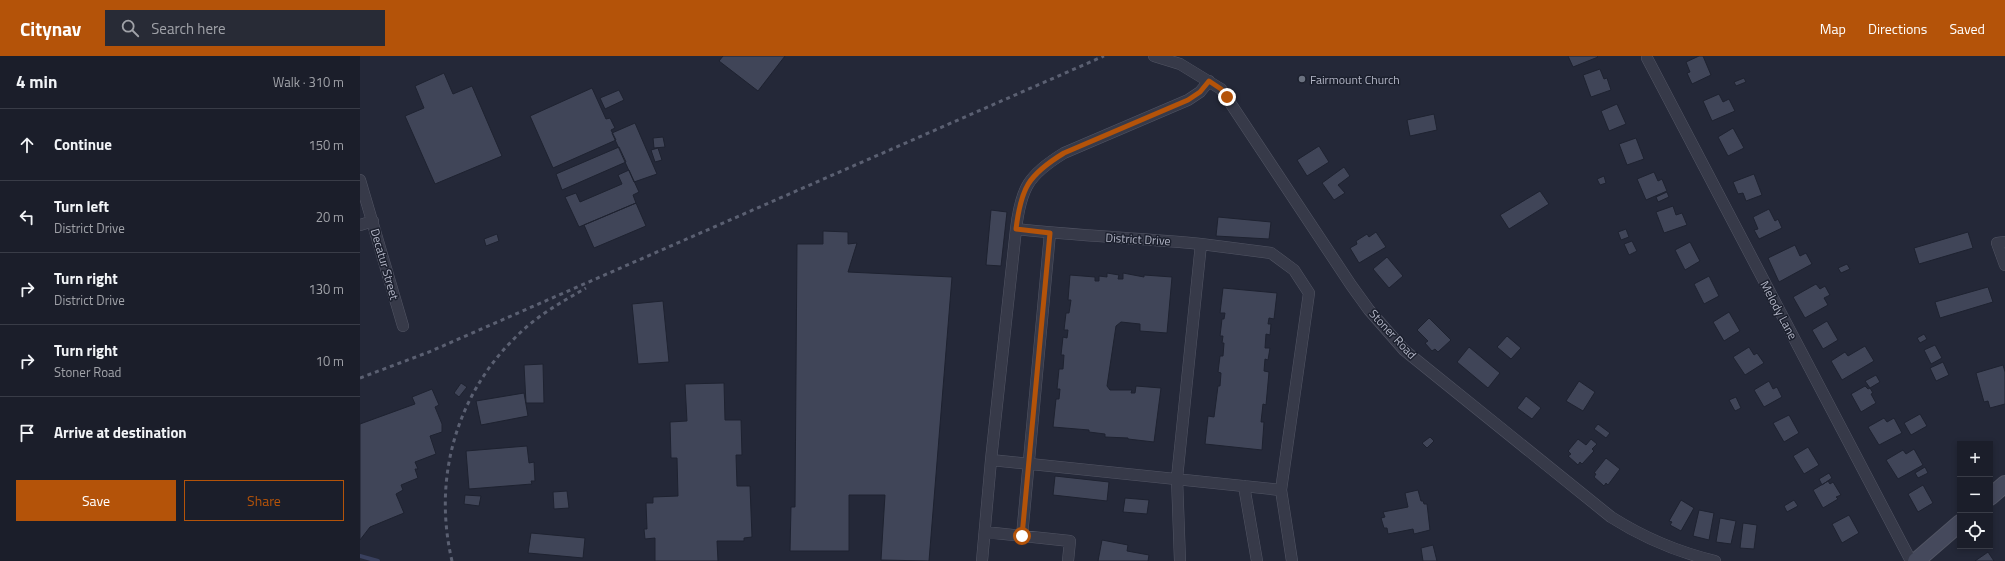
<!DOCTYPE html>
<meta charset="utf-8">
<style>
:root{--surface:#1b1e2a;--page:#282b36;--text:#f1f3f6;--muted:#a0a2a8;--line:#393c47;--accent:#b45309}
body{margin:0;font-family:"Titillium Web",sans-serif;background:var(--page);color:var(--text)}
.controls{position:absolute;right:12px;bottom:12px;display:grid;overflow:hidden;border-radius:0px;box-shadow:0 2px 6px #0003}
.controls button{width:36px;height:36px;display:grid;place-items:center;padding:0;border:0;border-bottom:1px solid var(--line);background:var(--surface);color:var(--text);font:20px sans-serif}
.stop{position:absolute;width:12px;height:12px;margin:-9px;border:3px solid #b45309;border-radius:50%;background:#fff}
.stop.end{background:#b45309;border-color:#fff;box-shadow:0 1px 4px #0008}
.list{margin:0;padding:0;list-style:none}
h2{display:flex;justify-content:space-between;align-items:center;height:52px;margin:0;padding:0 16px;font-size:17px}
h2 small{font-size:13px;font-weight:400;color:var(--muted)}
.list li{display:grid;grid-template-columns:26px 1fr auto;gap:12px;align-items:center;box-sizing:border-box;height:72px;padding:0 16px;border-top:1px solid var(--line)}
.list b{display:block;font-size:15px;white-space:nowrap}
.list p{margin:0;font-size:13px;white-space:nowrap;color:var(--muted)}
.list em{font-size:13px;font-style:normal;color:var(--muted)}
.actions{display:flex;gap:8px;padding:12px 16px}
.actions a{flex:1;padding:9px 0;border:1px solid var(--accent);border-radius:0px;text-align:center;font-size:14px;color:var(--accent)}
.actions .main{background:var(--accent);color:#fff}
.icon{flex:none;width:22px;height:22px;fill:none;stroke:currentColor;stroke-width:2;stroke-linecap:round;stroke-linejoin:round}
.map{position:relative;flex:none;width:1645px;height:505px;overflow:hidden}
header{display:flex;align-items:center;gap:24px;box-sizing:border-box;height:56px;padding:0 20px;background:var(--accent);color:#fff}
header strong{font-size:19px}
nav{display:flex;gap:22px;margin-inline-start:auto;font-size:14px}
.search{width:280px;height:36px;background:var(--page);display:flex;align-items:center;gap:10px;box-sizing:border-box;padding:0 14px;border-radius:0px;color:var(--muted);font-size:15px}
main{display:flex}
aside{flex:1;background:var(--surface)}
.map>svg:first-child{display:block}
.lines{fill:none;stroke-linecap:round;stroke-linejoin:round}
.stream{stroke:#39405e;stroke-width:4}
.building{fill:#404558;stroke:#1e2230}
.minor-casing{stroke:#525564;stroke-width:12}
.secondary-casing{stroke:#525564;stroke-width:18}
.minor{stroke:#373a49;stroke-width:11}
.secondary{stroke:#45495c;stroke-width:16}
.rail{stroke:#5b6072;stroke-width:3;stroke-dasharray:4 4;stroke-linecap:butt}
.route{stroke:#b45309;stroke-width:5}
.worship-dot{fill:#6b7280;stroke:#1c202e;stroke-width:1.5}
.labels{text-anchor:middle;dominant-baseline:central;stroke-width:3;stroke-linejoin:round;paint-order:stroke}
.poi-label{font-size:12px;fill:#b2b5c5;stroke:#1c202e;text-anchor:start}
.street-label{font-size:12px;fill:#b2b5c5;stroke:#1c202e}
</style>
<header>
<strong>Citynav</strong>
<div class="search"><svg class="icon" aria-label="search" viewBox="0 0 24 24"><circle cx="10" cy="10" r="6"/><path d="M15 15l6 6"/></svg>Search here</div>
<nav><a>Map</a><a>Directions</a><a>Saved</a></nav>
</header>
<main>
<aside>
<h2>4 min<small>Walk · 310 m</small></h2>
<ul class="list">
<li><svg class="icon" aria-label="ahead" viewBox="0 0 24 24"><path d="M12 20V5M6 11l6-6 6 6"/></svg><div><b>Continue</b></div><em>150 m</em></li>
<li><svg class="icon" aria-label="left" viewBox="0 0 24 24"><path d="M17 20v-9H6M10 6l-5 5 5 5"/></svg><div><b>Turn left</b><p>District Drive</p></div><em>20 m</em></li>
<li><svg class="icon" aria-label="right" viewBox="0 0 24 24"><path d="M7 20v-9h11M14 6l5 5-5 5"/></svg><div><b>Turn right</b><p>District Drive</p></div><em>130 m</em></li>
<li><svg class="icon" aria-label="right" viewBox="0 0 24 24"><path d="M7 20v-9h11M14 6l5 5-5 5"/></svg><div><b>Turn right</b><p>Stoner Road</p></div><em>10 m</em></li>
<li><svg class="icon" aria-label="arrive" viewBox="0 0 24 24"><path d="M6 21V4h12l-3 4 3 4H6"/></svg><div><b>Arrive at destination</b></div></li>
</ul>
<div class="actions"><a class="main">Save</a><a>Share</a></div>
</aside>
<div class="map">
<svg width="1645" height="505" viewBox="0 0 1645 505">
<rect width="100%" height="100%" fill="#242838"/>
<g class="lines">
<path class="stream" d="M0 500 18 505"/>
</g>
<path class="building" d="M363 0H425L398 35 359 5Z
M1208 0H1237L1238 1 1213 11Z
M1339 0H1343L1351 19 1332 28 1327 17 1330 16 1326 6Z
M1240 13 1244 23 1247 22 1251 34 1231 41 1223 19Z
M84 17 93 38 112 30 142 100 75 128 45 60 64 52 55 30Z
M1384 22 1386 26 1376 30 1374 26Z
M232 32 246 63 250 62 255 72 251 74 256 84 193 112 170 60Z
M259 34 264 44 245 53 240 42Z
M1359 38 1363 46 1369 43 1375 55 1352 65 1343 45Z
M1257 48 1266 68 1249 75 1241 55Z
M1074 58 1077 74 1050 80 1047 64Z
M275 67 297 118 274 126 252 77Z
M1373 72 1384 92 1368 100 1358 81Z
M303 81 305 91 294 92 293 82Z
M1276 82 1284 103 1267 109 1259 88Z
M959 90 969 106 947 120 937 104Z
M259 91 266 106 202 134 196 118Z
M298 92 302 104 295 106 291 94Z
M984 111 990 120 978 129 985 137 974 144 962 127Z
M269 114 279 136 273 139 276 147 219 171 205 141 216 137 220 146 262 128 258 119Z
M1294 116 1298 125 1302 123 1307 135 1286 144 1277 123Z
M1394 118 1402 139 1386 145 1383 137 1378 138 1373 126Z
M1244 120 1246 127 1240 129 1237 123Z
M1180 135 1189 148 1149 173 1140 159Z
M1307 136 1309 141 1298 146 1296 141Z
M276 147 286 170 234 192 224 169Z
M1313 150 1316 159 1322 157 1327 169 1304 177 1296 156Z
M1409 153 1415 165 1418 163 1422 172 1399 183 1394 174 1398 173 1393 161Z
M631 154 647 156 641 210 626 209Z
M858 161 911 166 909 183 856 180Z
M1266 173 1269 181 1261 184 1258 176Z
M463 175 488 176V188L497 187 488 216 592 221 569 505 521 504 525 439H489V495H430L431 451H435L437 188H463Z
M1016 176 1026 191 999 207 990 192 997 188 996 185 1007 178 1009 181Z
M1608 176 1613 192 1559 208 1554 192Z
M137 178 139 185 126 190 124 183Z
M1272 185 1277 195 1269 199 1264 188Z
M1330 186 1340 205 1325 214 1315 194Z
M1435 189 1440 200 1446 197 1452 208 1419 226 1408 202Z
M1027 201 1043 220 1029 232 1013 213Z
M1487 208 1490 213 1481 217 1478 212Z
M747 217 759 219 758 223H763V217L784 221V219L812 221 807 277 780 275V268L761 266 756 270 747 330 750 334H772L771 337H775L776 330 801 332 794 386 768 383V382L745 381V378L729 376V374L693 371 696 343H699L700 333H697L699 313H703L704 299H701L703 281 707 282 708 274H704L706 257H709L711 244H708L710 219 735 221V225H739V220L747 221Z
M1349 220 1359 240 1344 248 1334 228Z
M1456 228 1460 233 1465 230 1470 239 1464 242 1468 249 1445 262 1433 241Z
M1628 231 1633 246 1580 262 1575 246Z
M863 232 917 237 914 263 909 262 908 268H911L910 279 906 278 905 292H910L908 304 905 303 904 315 909 316 906 349 903 348 901 366H904L902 394 845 388 848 360 854 361 858 330H860L861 317 858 316 860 300H863L864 287H862L863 280H860L862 263H864L865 257H860Z
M303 245 309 306 278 308 272 248Z
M1369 256 1380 275 1364 285 1353 266Z
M1069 262 1091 284 1078 296 1075 293 1072 295 1065 287 1068 285 1057 274Z
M1467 265 1478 284 1463 293 1452 274Z
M1564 278 1567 283 1560 287 1557 282Z
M1147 280 1161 292 1151 303 1137 291Z
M1575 289 1582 302 1571 308 1564 294Z
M1505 290 1514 305 1482 324 1471 305 1485 296 1488 300Z
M1109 291 1140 317 1128 332 1097 306Z
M1389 291 1394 299 1397 297 1404 307 1385 319 1373 301Z
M1583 306 1589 319 1576 325 1570 312Z
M183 308 184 347H166L164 309Z
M1643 309 1645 316V348L1630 352 1628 345 1624 346 1616 317Z
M1516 319 1520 326 1510 332 1505 325Z
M1219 325 1235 336 1223 355 1206 345Z
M1409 325 1413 333 1417 331 1422 341 1404 351 1394 334Z
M101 327 107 331 99 341 94 337Z
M364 327 365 364H381L382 399H376L377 430H390L392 481 384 482V485H357L358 505H295V482L285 483 284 473H287L286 447H293V441L318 440 317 402H311L310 366 327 365 325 328Z
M1505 330 1508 333 1510 332 1513 337 1511 338 1516 347 1501 356 1491 338Z
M72 333 79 349 75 351 82 368V376L70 380 76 398 55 406 58 413H55L58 422 41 429 43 434 36 438 44 457 10 471 0 484V368L55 348 52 341Z
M164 337 168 360 121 369 116 345Z
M1166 340 1181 352 1172 363 1157 352Z
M1376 341 1381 352 1375 355 1369 344Z
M1560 358 1567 370 1551 379 1544 367Z
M1429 359 1439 377 1424 386 1413 367Z
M1524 362 1527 366 1534 362 1542 377 1519 389 1508 371Z
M1238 368 1250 377 1246 382 1234 373Z
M1070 381 1074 385 1067 392 1062 387Z
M1218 383 1226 389 1231 383 1237 388 1232 393 1234 395 1222 408 1220 406 1218 409 1208 400 1211 398 1208 395Z
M167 390 169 407 174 406 175 425H171L172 428 109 433 106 395Z
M1448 391 1459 409 1444 418 1433 400Z
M1554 393 1563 409 1538 423 1526 404 1543 394 1546 398Z
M1246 402 1260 413 1248 429 1246 427 1244 430 1234 421 1236 418 1234 417Z
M1565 411 1568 417 1558 422 1555 417Z
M1469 417 1472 422 1462 429 1459 423Z
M695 420 749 426 747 445 693 439Z
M1468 425 1470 428 1473 426 1481 439 1476 441 1478 443 1463 452 1453 434Z
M1563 429 1573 447 1558 456 1548 438Z
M1058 434 1061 445H1063L1064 448H1067L1070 474 1054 478 1053 473 1028 478 1027 472H1024L1021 462 1025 461 1023 456 1048 451 1045 437Z
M207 435 209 452 194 453 193 436Z
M105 439 121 440 119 450 104 448Z
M765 442 789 444 787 458 763 456Z
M1321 444 1334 452 1321 475 1310 469 1312 466 1309 465Z
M1434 444 1438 450 1427 456 1424 450Z
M1339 454 1354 457 1349 484 1333 480Z
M1489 459 1499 477 1482 487 1472 468Z
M1360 462 1376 465 1371 488 1356 486Z
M1383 467 1397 469 1394 493 1380 492Z
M171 477 225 482 223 502 168 497Z
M742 484 768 489 767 495 789 499 788 505H738Z
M1073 489 1077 505H1063L1061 492Z
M1628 496 1634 505H1615Z"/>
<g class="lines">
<defs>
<path id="minor" d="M794 0 820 8 861 33 991 229 1009 254 1044 294 1251 461C1284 482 1317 496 1355 505
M1287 2 1551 505
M0 124 43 270
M0 169 13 165
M656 173C718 180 780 182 841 188L817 422 820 505
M1645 186 1637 187 1645 209
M841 188 911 197 934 214 949 237 921 434 631 404 656 173C661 132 668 119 704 97L828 44 840 36 849 25
M884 430 897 505
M921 434 932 505
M625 476 710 485 708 505
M662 480 690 177
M622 505 631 404"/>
<path id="secondary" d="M1630 441 1645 428
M1556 505 1600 467"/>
</defs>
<use href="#minor" class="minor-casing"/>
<use href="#secondary" class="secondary-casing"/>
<use href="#minor" class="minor"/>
<use href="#secondary" class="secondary"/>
<path class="rail" d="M0 322 69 296 744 0
M92 505C71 416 100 327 170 268 187 254 207 243 226 232"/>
</g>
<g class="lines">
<path class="route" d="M662 480 690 177 656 173C661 132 668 119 704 97L828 44 840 36 849 25 861 33 867 41"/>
</g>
<circle class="worship-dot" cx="942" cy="23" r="4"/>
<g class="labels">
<g class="poi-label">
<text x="950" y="23">Fairmount Church</text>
</g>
<g class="street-label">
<text transform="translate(778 183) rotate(3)">District Drive</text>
<text transform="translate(25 208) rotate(74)">Decatur Street</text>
<text transform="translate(1419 254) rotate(62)">Melody Lane</text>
<text transform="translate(1033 278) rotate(47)">Stoner Road</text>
</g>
</g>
</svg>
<div class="controls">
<button>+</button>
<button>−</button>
<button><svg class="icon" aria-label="locate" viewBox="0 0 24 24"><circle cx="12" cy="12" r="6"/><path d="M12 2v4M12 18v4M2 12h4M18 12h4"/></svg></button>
</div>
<div class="stop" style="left:662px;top:480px"></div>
<div class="stop end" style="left:867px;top:41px"></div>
</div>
</main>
